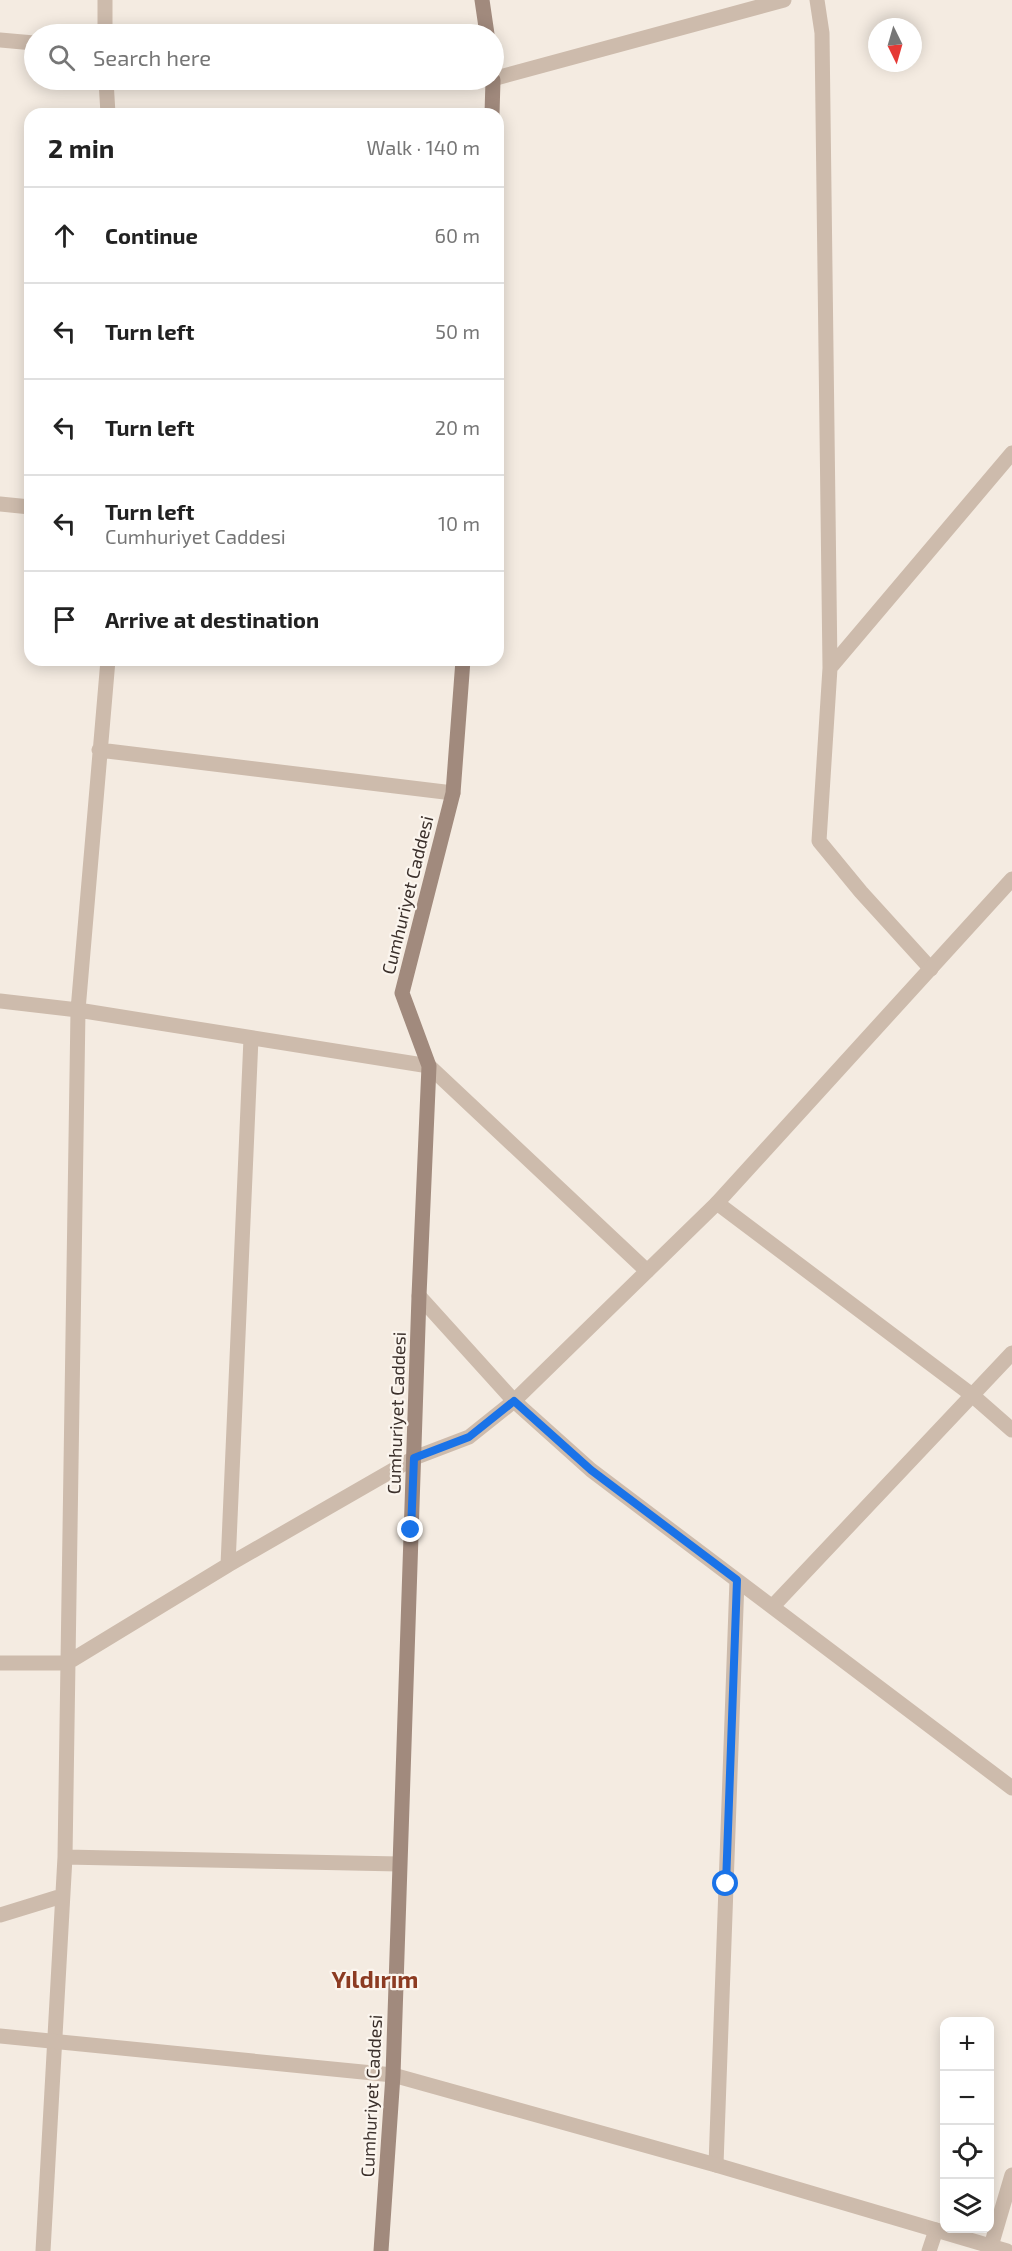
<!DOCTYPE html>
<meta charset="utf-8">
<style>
:root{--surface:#fff;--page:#f2f2f2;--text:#222;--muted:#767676;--line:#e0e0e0}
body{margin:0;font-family:"Exo 2",sans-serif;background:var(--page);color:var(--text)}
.controls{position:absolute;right:18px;bottom:18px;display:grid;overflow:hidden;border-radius:12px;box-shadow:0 3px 15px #0003}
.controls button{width:54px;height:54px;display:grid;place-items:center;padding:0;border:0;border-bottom:2px solid var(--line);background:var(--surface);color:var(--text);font:30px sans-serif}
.compass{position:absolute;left:868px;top:18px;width:54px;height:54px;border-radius:50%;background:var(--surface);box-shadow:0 3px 15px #0003;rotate:175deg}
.stop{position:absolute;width:18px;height:18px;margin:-14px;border:4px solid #1a73e8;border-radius:50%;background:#fff}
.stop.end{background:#1a73e8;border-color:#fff;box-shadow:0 2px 6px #0008}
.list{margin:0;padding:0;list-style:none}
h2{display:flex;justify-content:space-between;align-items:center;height:78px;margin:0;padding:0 24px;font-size:26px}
h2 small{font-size:20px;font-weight:400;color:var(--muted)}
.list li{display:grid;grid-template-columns:39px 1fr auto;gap:18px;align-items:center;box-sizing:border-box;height:96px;padding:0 24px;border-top:2px solid var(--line)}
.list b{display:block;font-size:22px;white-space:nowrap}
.list p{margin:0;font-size:20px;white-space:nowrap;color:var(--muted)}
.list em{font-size:20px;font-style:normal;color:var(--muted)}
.icon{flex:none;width:33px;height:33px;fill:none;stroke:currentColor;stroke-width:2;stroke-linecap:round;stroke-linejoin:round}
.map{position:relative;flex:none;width:1012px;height:2251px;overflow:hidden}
.search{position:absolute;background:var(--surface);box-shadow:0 3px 15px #0003;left:24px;top:24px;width:480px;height:66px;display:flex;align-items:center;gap:15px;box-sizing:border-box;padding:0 21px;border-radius:33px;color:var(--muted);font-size:22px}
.panel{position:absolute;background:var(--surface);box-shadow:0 3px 15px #0003;left:24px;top:108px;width:480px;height:558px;border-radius:18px}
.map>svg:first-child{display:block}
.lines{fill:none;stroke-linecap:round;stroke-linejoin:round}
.minor{stroke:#cdbbac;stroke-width:15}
.tertiary{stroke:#cdbbac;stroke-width:15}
.secondary{stroke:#a18a7d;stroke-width:15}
.route{stroke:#1a73e8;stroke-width:8}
.labels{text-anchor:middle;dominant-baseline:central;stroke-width:4.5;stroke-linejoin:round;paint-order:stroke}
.street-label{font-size:18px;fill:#3b302b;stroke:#fbf5ee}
.district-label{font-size:24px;font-weight:bold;fill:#8c3b22;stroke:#fbf5ee}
</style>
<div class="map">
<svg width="1012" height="2251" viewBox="0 0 1012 2251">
<rect width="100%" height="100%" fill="#f4ebe1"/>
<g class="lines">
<path class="minor" d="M817 0 822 33 830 668 819 841 861 892 931 969
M105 34V0
M0 40 34 43
M106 80 108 114
M489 80 784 0
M0 504 30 507
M830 668 1012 453
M99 750 453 793
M0 1001 78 1010 429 1066 647 1271
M717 1203 972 1395 1012 1430
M419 1296 514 1401 591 1470 1012 1788
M228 1565 251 1038
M773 1606 1012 1353
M0 1663H67L228 1565 414 1458
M65 1857 399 1864
M0 1915 62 1896
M716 2165 737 1580
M991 2246 1012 2175
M43 2251 65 1857 78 1010 108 660
M929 2251 936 2230"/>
<path class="tertiary" d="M414 1458 469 1437 514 1401 717 1203 1012 879
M0 2036 393 2075 716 2165 1007 2251"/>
<path class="secondary" d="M482 0 487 34
M492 114 493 80
M381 2251 393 2075 419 1296 429 1066 402 993 453 793 463 660"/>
</g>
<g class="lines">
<path class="route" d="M411 1530 414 1458 469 1437 514 1401 591 1470 737 1580 726 1884"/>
</g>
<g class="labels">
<g class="street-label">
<text transform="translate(407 895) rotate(-76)">Cumhuriyet Caddesi</text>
<text transform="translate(396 1413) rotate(-88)">Cumhuriyet Caddesi</text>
<text transform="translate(371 2096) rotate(-87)">Cumhuriyet Caddesi</text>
</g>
<g class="district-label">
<text x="375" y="1978">Yıldırım</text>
</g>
</g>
</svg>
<div class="controls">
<button>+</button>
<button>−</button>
<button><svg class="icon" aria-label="locate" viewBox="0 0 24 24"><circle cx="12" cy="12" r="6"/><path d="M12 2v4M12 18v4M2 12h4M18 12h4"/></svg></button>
<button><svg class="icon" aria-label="layers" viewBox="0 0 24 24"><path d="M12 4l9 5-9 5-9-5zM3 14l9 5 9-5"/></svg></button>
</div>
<svg class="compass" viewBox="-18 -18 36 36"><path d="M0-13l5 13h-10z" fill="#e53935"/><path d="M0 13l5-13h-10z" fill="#767676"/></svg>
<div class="stop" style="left:726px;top:1884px"></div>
<div class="stop end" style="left:411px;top:1530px"></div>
<div class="search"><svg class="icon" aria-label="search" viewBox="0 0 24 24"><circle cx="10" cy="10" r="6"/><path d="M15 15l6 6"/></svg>Search here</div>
<section class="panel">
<h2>2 min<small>Walk · 140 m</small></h2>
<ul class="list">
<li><svg class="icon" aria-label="ahead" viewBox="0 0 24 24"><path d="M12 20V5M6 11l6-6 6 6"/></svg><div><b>Continue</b></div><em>60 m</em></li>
<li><svg class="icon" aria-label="left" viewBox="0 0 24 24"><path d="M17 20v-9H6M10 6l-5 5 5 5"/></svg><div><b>Turn left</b></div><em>50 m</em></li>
<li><svg class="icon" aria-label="left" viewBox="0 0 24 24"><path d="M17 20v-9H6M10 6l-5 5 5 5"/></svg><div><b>Turn left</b></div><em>20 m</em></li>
<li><svg class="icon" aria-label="left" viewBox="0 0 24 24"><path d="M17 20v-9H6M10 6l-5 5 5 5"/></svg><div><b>Turn left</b><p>Cumhuriyet Caddesi</p></div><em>10 m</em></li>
<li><svg class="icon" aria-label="arrive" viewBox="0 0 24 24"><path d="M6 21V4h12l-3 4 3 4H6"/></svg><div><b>Arrive at destination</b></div></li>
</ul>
</section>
</div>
